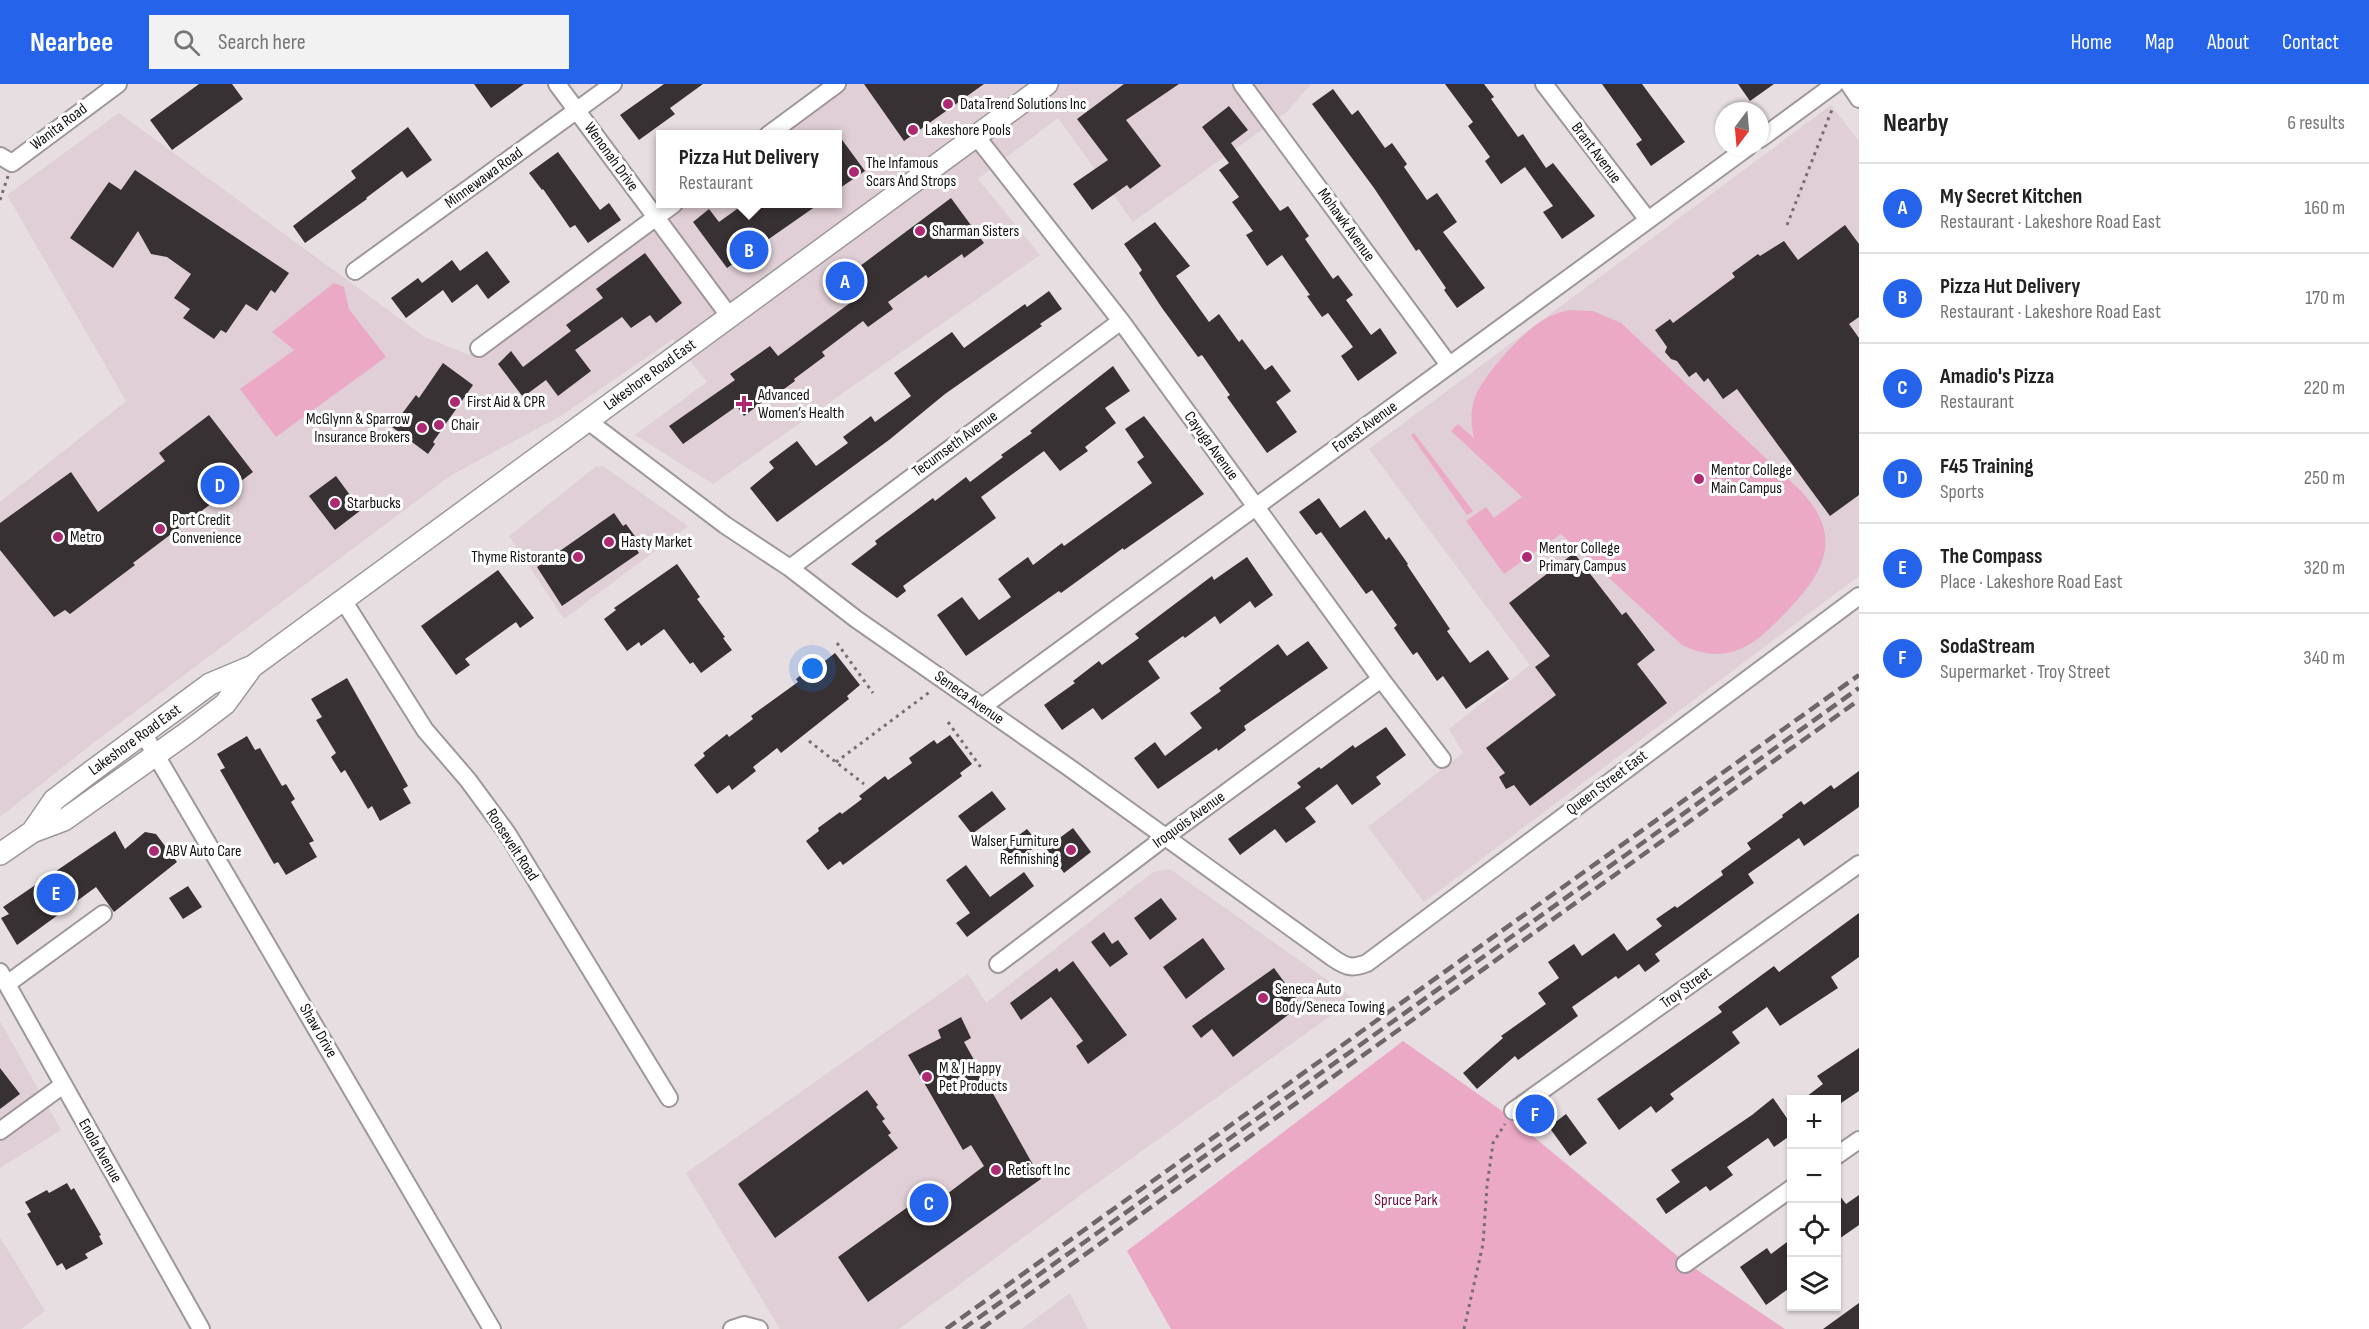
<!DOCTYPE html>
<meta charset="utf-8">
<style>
:root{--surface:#fff;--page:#f2f2f2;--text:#222;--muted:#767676;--line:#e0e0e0;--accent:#2563eb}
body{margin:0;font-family:"Sofia Sans Condensed",sans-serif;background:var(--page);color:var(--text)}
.controls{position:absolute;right:18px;bottom:18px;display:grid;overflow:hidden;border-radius:0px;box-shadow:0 2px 4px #0004}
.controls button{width:54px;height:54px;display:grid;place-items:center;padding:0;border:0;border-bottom:2px solid var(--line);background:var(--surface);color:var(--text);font:30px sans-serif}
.compass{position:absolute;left:1715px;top:18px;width:54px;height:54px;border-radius:50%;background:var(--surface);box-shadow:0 2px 4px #0004;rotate:196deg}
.you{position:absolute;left:813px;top:585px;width:21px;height:21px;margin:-15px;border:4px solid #fff;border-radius:50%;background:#1a73e8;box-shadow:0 0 0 9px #1a73e833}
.badge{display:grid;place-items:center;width:39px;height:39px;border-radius:50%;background:var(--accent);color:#fff;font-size:20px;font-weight:700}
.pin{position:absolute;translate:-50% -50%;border:3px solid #fff;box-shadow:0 2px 6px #0006}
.popup{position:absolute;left:656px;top:46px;width:186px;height:78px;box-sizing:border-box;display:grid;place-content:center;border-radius:0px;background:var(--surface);filter:drop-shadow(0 2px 4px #0005);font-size:20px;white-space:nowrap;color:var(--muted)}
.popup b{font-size:22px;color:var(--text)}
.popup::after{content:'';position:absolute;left:50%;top:100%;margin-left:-12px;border:12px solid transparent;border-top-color:var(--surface)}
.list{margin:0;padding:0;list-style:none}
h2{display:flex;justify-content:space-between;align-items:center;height:78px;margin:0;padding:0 24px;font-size:26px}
h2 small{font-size:20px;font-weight:400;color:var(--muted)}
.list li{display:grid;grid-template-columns:39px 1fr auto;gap:18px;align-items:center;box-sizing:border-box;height:90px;padding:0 24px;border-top:2px solid var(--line)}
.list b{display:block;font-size:22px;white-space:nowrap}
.list p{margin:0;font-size:20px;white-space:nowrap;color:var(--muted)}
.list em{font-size:20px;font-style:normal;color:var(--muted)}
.icon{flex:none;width:33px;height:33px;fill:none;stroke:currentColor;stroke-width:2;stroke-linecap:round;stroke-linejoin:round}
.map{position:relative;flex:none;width:1859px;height:1245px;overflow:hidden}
header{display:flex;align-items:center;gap:36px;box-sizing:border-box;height:84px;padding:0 30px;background:var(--accent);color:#fff}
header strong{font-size:28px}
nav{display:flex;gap:33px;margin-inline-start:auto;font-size:21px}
.search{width:420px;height:54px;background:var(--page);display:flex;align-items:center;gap:15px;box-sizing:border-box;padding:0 21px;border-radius:0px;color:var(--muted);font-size:22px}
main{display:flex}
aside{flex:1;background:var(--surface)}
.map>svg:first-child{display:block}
.built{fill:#e0cfd6}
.green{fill:#eba9c5}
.building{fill:#383134}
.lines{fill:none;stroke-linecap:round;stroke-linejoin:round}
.minor-casing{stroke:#9f979a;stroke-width:20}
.major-casing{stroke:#9f979a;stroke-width:24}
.path{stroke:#756f71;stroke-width:3;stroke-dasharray:3 4.5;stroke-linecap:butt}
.minor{stroke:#fff;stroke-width:16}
.major{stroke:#fff;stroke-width:21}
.rail{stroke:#6d6769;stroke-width:4.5;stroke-dasharray:12 6;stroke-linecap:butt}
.poi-dot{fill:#ad2971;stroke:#fff;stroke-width:2}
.labels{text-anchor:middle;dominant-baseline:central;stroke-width:6;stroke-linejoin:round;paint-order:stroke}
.poi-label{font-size:16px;fill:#151213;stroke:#fff;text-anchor:start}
.street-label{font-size:16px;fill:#151213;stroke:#fff}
.park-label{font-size:16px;fill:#6c0f44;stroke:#fff}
</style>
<header>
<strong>Nearbee</strong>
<div class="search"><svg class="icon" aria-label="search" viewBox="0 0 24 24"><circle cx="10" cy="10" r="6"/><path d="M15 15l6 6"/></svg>Search here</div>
<nav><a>Home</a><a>Map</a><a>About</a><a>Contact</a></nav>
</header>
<main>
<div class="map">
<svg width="1859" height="1245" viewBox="0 0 1859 1245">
<rect width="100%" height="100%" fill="#e7dee1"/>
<path class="built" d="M824 0H1311L1287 28 1133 138 1058 34 978 95 1040 171 713 400 635 351 707 298 673 255 564 330 450 392 92 660 0 733V418L126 317 7 111 119 29 425 253 469 271 660 118V120H837V51L754 50Z
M1831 21 1859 57V492L1424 818 1368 743 1463 669 1449 645 1530 581 1369 365Z
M603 382 688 442 564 535 509 452 595 383Z
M1170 785 1354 915 1089 1105 899 1245H780L686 1089 968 890 986 919 1153 788Z
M0 937 61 1046 0 1084Z
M0 1153 45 1227 21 1245H0Z
M1070 1209 1088 1245H1022Z"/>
<path class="green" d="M334 199 344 203 349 225 386 273 276 353 240 305 294 266 272 248Z
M1569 226 1593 227 1621 239 1799 405C1843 450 1827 485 1789 525 1757 559 1730 584 1682 561L1561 450 1504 490 1466 437 1486 423 1494 434 1522 413 1451 347 1458 340 1474 354C1471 341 1470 326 1475 313 1483 291 1523 248 1543 236 1551 231 1560 228 1569 226Z
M1414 349 1473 427 1467 431 1411 351Z
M1403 957 1505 1029 1681 1175 1785 1245H1171L1127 1167Z"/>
<path class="building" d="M199 0H232L243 15 172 66 150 36Z
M474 0H524L491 24Z
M664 0H703L670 24 675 30 639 56 620 31Z
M864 0H984L904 57Z
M1124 0H1179L1126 36 1161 82 1130 105 1127 101 1092 126 1073 100 1108 76 1077 35Z
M1445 0H1484L1494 13 1491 15 1518 53 1523 50 1546 84 1553 79 1595 132 1562 155 1543 128 1553 122 1525 83 1501 100 1485 77 1490 73 1468 42 1473 38Z
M1602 0H1642L1685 58 1651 82 1636 60 1642 56Z
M1738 0H1774L1750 17Z
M1333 5 1352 31 1358 26 1385 64 1392 59 1407 80 1404 83 1427 116 1437 109 1457 138 1443 148 1485 204 1457 224 1444 206 1446 204 1419 165 1416 167 1374 104 1312 20Z
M1229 22 1248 46 1231 59 1280 127 1288 122 1309 152 1305 155 1333 195 1338 191 1353 211 1346 216 1371 251 1380 244 1397 269 1358 297 1341 272 1353 263 1328 229 1322 233 1307 212 1310 211 1282 171 1267 182 1246 151 1253 147 1232 118 1239 113 1219 86 1229 79 1202 43Z
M408 43 432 76 407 94 402 87 366 114 367 115 305 159 293 142 356 94 351 87Z
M837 49 865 87 837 106Z
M558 68 600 126 609 119 621 136 588 159 575 141 570 144 543 105 542 106 529 89Z
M135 86 289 189 275 209 271 206 257 227 246 220 226 249 221 246 214 255 183 234 190 225 174 214 191 190 167 173 151 170 138 147 113 184 70 154 109 98 121 106Z
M951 114 984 159 964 174 962 170 928 194 926 191 888 218 893 225 868 243 863 237 822 268 825 272 794 295 795 297 780 308 778 306 744 332 737 322 683 360 669 342 735 296 730 290 770 262 778 272 850 219 836 200Z
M744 120H819L727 184 693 138 709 125 719 138Z
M1155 138 1190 182 1176 192 1209 238 1219 230 1239 258 1242 255 1265 286 1272 281 1291 307 1276 318 1297 348 1267 369 1227 313 1230 311 1202 271 1198 273 1162 224 1139 189 1142 186 1124 160Z
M1845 141 1859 160V233L1849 240 1859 254V411L1830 432 1737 305 1723 315 1708 294 1704 298 1696 288 1689 293 1677 277 1671 275 1665 268 1667 263 1655 246 1670 235 1673 239 1735 193 1732 189 1758 170 1760 172 1784 157 1798 176Z
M487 167 510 198 488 215 477 200 452 219 443 206 406 234 391 214 418 194 422 199 452 176 460 187Z
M645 169 682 219 656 239 650 231 631 244 622 233 575 266 591 287 558 312 546 296 523 313 498 280 511 267 523 283 571 247 566 241 603 214 596 205Z
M1049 207 1062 225 1040 240 1042 242 945 310 889 356 777 438 750 404 774 384 769 378 797 357 816 382 848 359 843 353 871 332 875 338 911 312 894 289 952 248 964 264 1025 220 1027 223Z
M443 279 473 301 433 358 435 360 428 370 392 343 416 311 419 314Z
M1113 282 1130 307 1105 324 1116 339 1085 363 1088 367 1060 387 1044 367 981 413 996 434 903 502 906 507 897 514 851 480 877 460 875 457 933 414 935 417 966 393 970 398 1003 373 1001 371 1032 349 1030 347Z
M209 331 253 388 133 479 135 481 70 530 65 526 54 533 0 466V439L71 388 98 428 165 377 159 369Z
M1144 332 1204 410 1124 466 1123 464 1061 509 1059 507 966 572 937 531 962 513 979 536 1011 513 998 495 1028 473 1033 481 1062 459 1064 462 1152 399 1137 378 1144 373 1125 345Z
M336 392 361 426 335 446 309 412Z
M1319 414 1340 444 1365 426 1386 456 1389 453 1408 480 1407 481 1450 545 1447 547 1470 579 1488 566 1509 595 1466 625 1443 592 1437 597 1417 568 1413 571 1394 544 1397 541 1372 506 1366 510 1321 448 1316 451 1299 428Z
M614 429 623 442 626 440 637 455 632 458 639 469 562 522 537 483Z
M1574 469 1622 531 1626 528 1655 566 1637 580 1667 619 1530 722 1514 701 1506 705 1499 693 1505 689 1486 664 1556 611 1535 583 1550 572 1509 519Z
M1247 473 1273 511 1255 524 1250 517 1220 540 1215 532 1185 554 1183 552 1148 577 1160 594 1102 636 1093 624 1062 646 1044 621 1075 599 1073 597 1099 577 1102 581 1139 554 1135 550 1212 492 1214 496Z
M677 480 700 513 697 515 725 553 723 554 732 566 701 589 693 578 690 580 664 545 641 562 639 558 627 567 604 535 616 526 614 524Z
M498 486 534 534 520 544 516 538 465 575 470 581 456 591 421 542Z
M1308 557 1328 584 1244 642 1246 646 1218 667 1217 664 1158 705 1134 674 1155 658 1165 672 1202 644 1190 629 1221 607 1219 604 1278 560 1287 572Z
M835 569 860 601 847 612 849 615 781 669 777 664 753 683 756 687 732 706 729 701 717 710 694 681 705 672 703 669 727 650 729 653 753 635 751 632 798 598 796 595 819 577 821 580Z
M347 594 408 702 403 705 411 719 380 737 372 722 368 725 345 686 341 689 331 673 336 669 316 636 322 633 311 615Z
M1386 643 1406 671 1376 693 1381 700 1352 721 1337 700 1305 724 1316 738 1286 759 1275 745 1240 771 1228 755 1301 703 1297 699 1319 683 1321 685 1353 661 1355 664Z
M950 651 972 680 960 689 962 692 843 781 840 777 828 786 806 757 819 747 818 744 840 728 842 730 862 715 859 712 885 692 888 696 912 679 909 674 934 656 937 660Z
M247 652 255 666 260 664 282 702 286 700 295 715 291 718 314 757 309 759 317 773 286 791 278 778 274 780 220 686 225 684 217 670Z
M1859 687V723L1804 762 1799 754 1748 790 1754 799 1655 870 1660 877 1645 888 1639 880 1618 895 1616 892 1572 923 1578 932 1518 976 1515 972 1477 1005 1463 989 1503 954 1501 952 1546 920 1538 909 1559 894 1548 878 1574 860 1582 872 1614 849 1627 867 1662 842 1656 835 1675 822 1677 824 1723 791 1721 787 1751 765 1747 759 1783 733 1782 731 1801 717 1804 721 1831 701 1834 705Z
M992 707 1006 725 972 750 958 732Z
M1073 744 1091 768 1064 789 1046 764Z
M1027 745 1039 760 1014 779 1002 764Z
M115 747 125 765 145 748 156 750 177 778 114 828 96 803 17 861 1 834 9 830 3 823Z
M966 781 990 813 1024 788 1034 802 967 853 956 839 970 829 946 796Z
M188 802 202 823 183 835 169 814Z
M1161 814 1177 835 1150 856 1134 834Z
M1859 829V873L1831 893 1838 904 1780 942 1767 923 1732 948 1740 959 1670 1010 1674 1015 1656 1029 1651 1022 1619 1046 1597 1015 1722 928 1718 923 1774 882 1779 888Z
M1104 848 1112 860 1118 856 1128 870 1110 883 1091 858Z
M1203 854 1225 885 1186 915 1163 883Z
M1073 877 1127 951 1088 980 1076 962 1083 957 1051 913 1021 936 1010 919 1057 884 1059 888Z
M1274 884 1301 921 1233 973 1212 945 1201 954 1192 942Z
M961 933 971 954 964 958 1041 1095 868 1218 838 1173 940 1100 947 1110 984 1082 971 1061 963 1066 908 971 941 954 938 946Z
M1859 964V1007L1838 1021 1836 1016H1802L1823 1000 1817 992Z
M0 984 20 1010 0 1025Z
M867 1006 878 1021 876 1023 885 1035 882 1037 891 1049 888 1051 898 1064 775 1154 738 1100Z
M1773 1014 1791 1040V1051L1774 1063 1768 1054 1727 1083 1733 1091 1710 1107 1706 1102 1666 1130 1656 1115 1680 1098 1671 1086 1752 1031Z
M1566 1030 1587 1059 1570 1072 1549 1043Z
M67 1099 71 1106 74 1104 101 1151 99 1152 103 1160 85 1170 88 1174 66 1186 62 1179 57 1182 27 1130 31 1128 25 1118 47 1106 49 1109Z
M1836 1107 1846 1120 1859 1111V1141L1836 1157Z
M1791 1155V1203L1766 1221 1740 1183 1767 1164 1771 1170Z
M1859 1219V1245H1823Z"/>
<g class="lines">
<defs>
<path id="minor" d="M557 0 730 233
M1242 0 1449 281
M1544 0 1648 136
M1849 0 1859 15
M768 51 837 0
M976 52 1121 237 1381 595 1442 675
M1760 55 1835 0
M0 72 12 79 118 0
M355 187 613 0
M479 264 674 120
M588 337 725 441 790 484 856 535 1067 682 1333 874C1346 883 1352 885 1367 879L1859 512
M790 484 1121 237
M343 516 425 646 468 696 507 749 669 1014
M982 623 1748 63
M143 649 492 1245
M998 880 1164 754 1381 595
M0 888 201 1245
M7 900 103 830
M1513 1027 1859 780
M0 1047 63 1001
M1836 1072 1859 1056
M1685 1180 1792 1104
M732 1245 744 1241 759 1245"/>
<path id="major" d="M32 748 54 716 92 687 210 600 253 582 1047 0
M0 770 32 748 64 736 188 648 225 620 252 583"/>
</defs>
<use href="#minor" class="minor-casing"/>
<use href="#major" class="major-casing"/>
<path class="path" d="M0 116 8 92
M1787 141 1833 23
M837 559 873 609
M948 638 982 685
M809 657 864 700
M836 678 931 607
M1464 1245 1483 1160 1487 1102 1493 1059 1505 1040"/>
<use href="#minor" class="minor"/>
<use href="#major" class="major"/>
<path class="rail" d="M946 1245 1859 591
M963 1245 1859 604
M981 1245 1859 616"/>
</g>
<g class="poi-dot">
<circle cx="948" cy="20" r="6"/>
<circle cx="913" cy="46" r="6"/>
<circle cx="854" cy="88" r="6"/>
<circle cx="920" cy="147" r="6"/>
<circle cx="455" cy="318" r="6"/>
<path d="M741 311h6v6h6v6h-6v6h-6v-6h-6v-6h6z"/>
<circle cx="439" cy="341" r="6"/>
<circle cx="422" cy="344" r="6"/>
<circle cx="1699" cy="395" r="6"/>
<circle cx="335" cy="419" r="6"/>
<circle cx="160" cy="445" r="6"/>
<circle cx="58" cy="453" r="6"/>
<circle cx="609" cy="458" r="6"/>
<circle cx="578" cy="473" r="6"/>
<circle cx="1527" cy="473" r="6"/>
<circle cx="1071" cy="766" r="6"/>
<circle cx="154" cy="767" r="6"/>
<circle cx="1263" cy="914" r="6"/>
<circle cx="927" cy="993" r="6"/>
<circle cx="996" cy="1086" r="6"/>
</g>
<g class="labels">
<g class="poi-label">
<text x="960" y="20">DataTrend Solutions Inc</text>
<text x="925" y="46">Lakeshore Pools</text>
<text x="866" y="79">The Infamous<tspan x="866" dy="18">Scars And Strops</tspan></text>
<text x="932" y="147">Sharman Sisters</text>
<text x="758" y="311">Advanced<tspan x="758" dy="18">Women’s Health</tspan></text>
<text x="467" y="318">First Aid &amp; CPR</text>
<text x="410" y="335" text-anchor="end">McGlynn &amp; Sparrow<tspan x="410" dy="18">Insurance Brokers</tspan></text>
<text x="451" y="341">Chair</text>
<text x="1711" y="386">Mentor College<tspan x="1711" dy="18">Main Campus</tspan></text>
<text x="347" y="419">Starbucks</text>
<text x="172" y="436">Port Credit<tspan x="172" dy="18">Convenience</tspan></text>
<text x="70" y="453">Metro</text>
<text x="621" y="458">Hasty Market</text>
<text x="1539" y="464">Mentor College<tspan x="1539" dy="18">Primary Campus</tspan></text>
<text x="566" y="473" text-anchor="end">Thyme Ristorante</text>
<text x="1059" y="757" text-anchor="end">Walser Furniture<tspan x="1059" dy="18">Refinishing</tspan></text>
<text x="166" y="767">ABV Auto Care</text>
<text x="1275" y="905">Seneca Auto<tspan x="1275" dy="18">Body/Seneca Towing</tspan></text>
<text x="939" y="984">M &amp; J Happy<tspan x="939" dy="18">Pet Products</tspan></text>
<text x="1008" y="1086">Retisoft Inc</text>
</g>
<g class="street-label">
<text transform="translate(59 43) rotate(-37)">Wanita Road</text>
<text transform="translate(1596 69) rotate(53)">Brant Avenue</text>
<text transform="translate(611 73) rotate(54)">Wenonah Drive</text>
<text transform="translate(484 94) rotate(-36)">Minnewawa Road</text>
<text transform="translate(1346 141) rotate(54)">Mohawk Avenue</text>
<text transform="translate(650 291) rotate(-36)">Lakeshore Road East</text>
<text transform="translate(1365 343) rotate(-36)">Forest Avenue</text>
<text transform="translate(955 360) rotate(-36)">Tecumseth Avenue</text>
<text transform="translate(1211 362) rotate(54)">Cayuga Avenue</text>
<text transform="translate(969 614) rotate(35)">Seneca Avenue</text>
<text transform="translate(135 656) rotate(-36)">Lakeshore Road East</text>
<text transform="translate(1607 699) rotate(-37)">Queen Street East</text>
<text transform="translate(1189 736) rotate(-36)">Iroquois Avenue</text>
<text transform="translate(512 761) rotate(57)">Roosevelt Road</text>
<text transform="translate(1686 904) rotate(-36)">Troy Street</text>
<text transform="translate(318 947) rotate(60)">Shaw Drive</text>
<text transform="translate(100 1067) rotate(60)">Enola Avenue</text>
</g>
<g class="park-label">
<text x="1406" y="1116">Spruce Park</text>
</g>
</g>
</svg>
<div class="controls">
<button>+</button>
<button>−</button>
<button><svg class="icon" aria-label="locate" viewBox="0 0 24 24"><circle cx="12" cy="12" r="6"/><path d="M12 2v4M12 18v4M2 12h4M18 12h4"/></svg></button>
<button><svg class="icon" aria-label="layers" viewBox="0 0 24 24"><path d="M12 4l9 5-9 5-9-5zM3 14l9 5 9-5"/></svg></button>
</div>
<svg class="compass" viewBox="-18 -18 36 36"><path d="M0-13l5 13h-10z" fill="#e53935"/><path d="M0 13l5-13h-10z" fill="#767676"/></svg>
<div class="you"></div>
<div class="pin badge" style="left:845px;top:197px">A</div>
<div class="pin badge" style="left:749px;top:166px">B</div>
<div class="popup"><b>Pizza Hut Delivery</b>Restaurant</div>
<div class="pin badge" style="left:929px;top:1119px">C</div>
<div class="pin badge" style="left:220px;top:401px">D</div>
<div class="pin badge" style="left:56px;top:809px">E</div>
<div class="pin badge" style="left:1535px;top:1030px">F</div>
</div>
<aside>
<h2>Nearby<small>6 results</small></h2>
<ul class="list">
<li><span class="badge">A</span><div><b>My Secret Kitchen</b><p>Restaurant · Lakeshore Road East</p></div><em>160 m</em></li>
<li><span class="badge">B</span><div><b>Pizza Hut Delivery</b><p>Restaurant · Lakeshore Road East</p></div><em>170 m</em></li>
<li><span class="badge">C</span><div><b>Amadio's Pizza</b><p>Restaurant</p></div><em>220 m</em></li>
<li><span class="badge">D</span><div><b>F45 Training</b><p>Sports</p></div><em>250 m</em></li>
<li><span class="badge">E</span><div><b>The Compass</b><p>Place · Lakeshore Road East</p></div><em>320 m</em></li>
<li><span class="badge">F</span><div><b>SodaStream</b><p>Supermarket · Troy Street</p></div><em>340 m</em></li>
</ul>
</aside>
</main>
